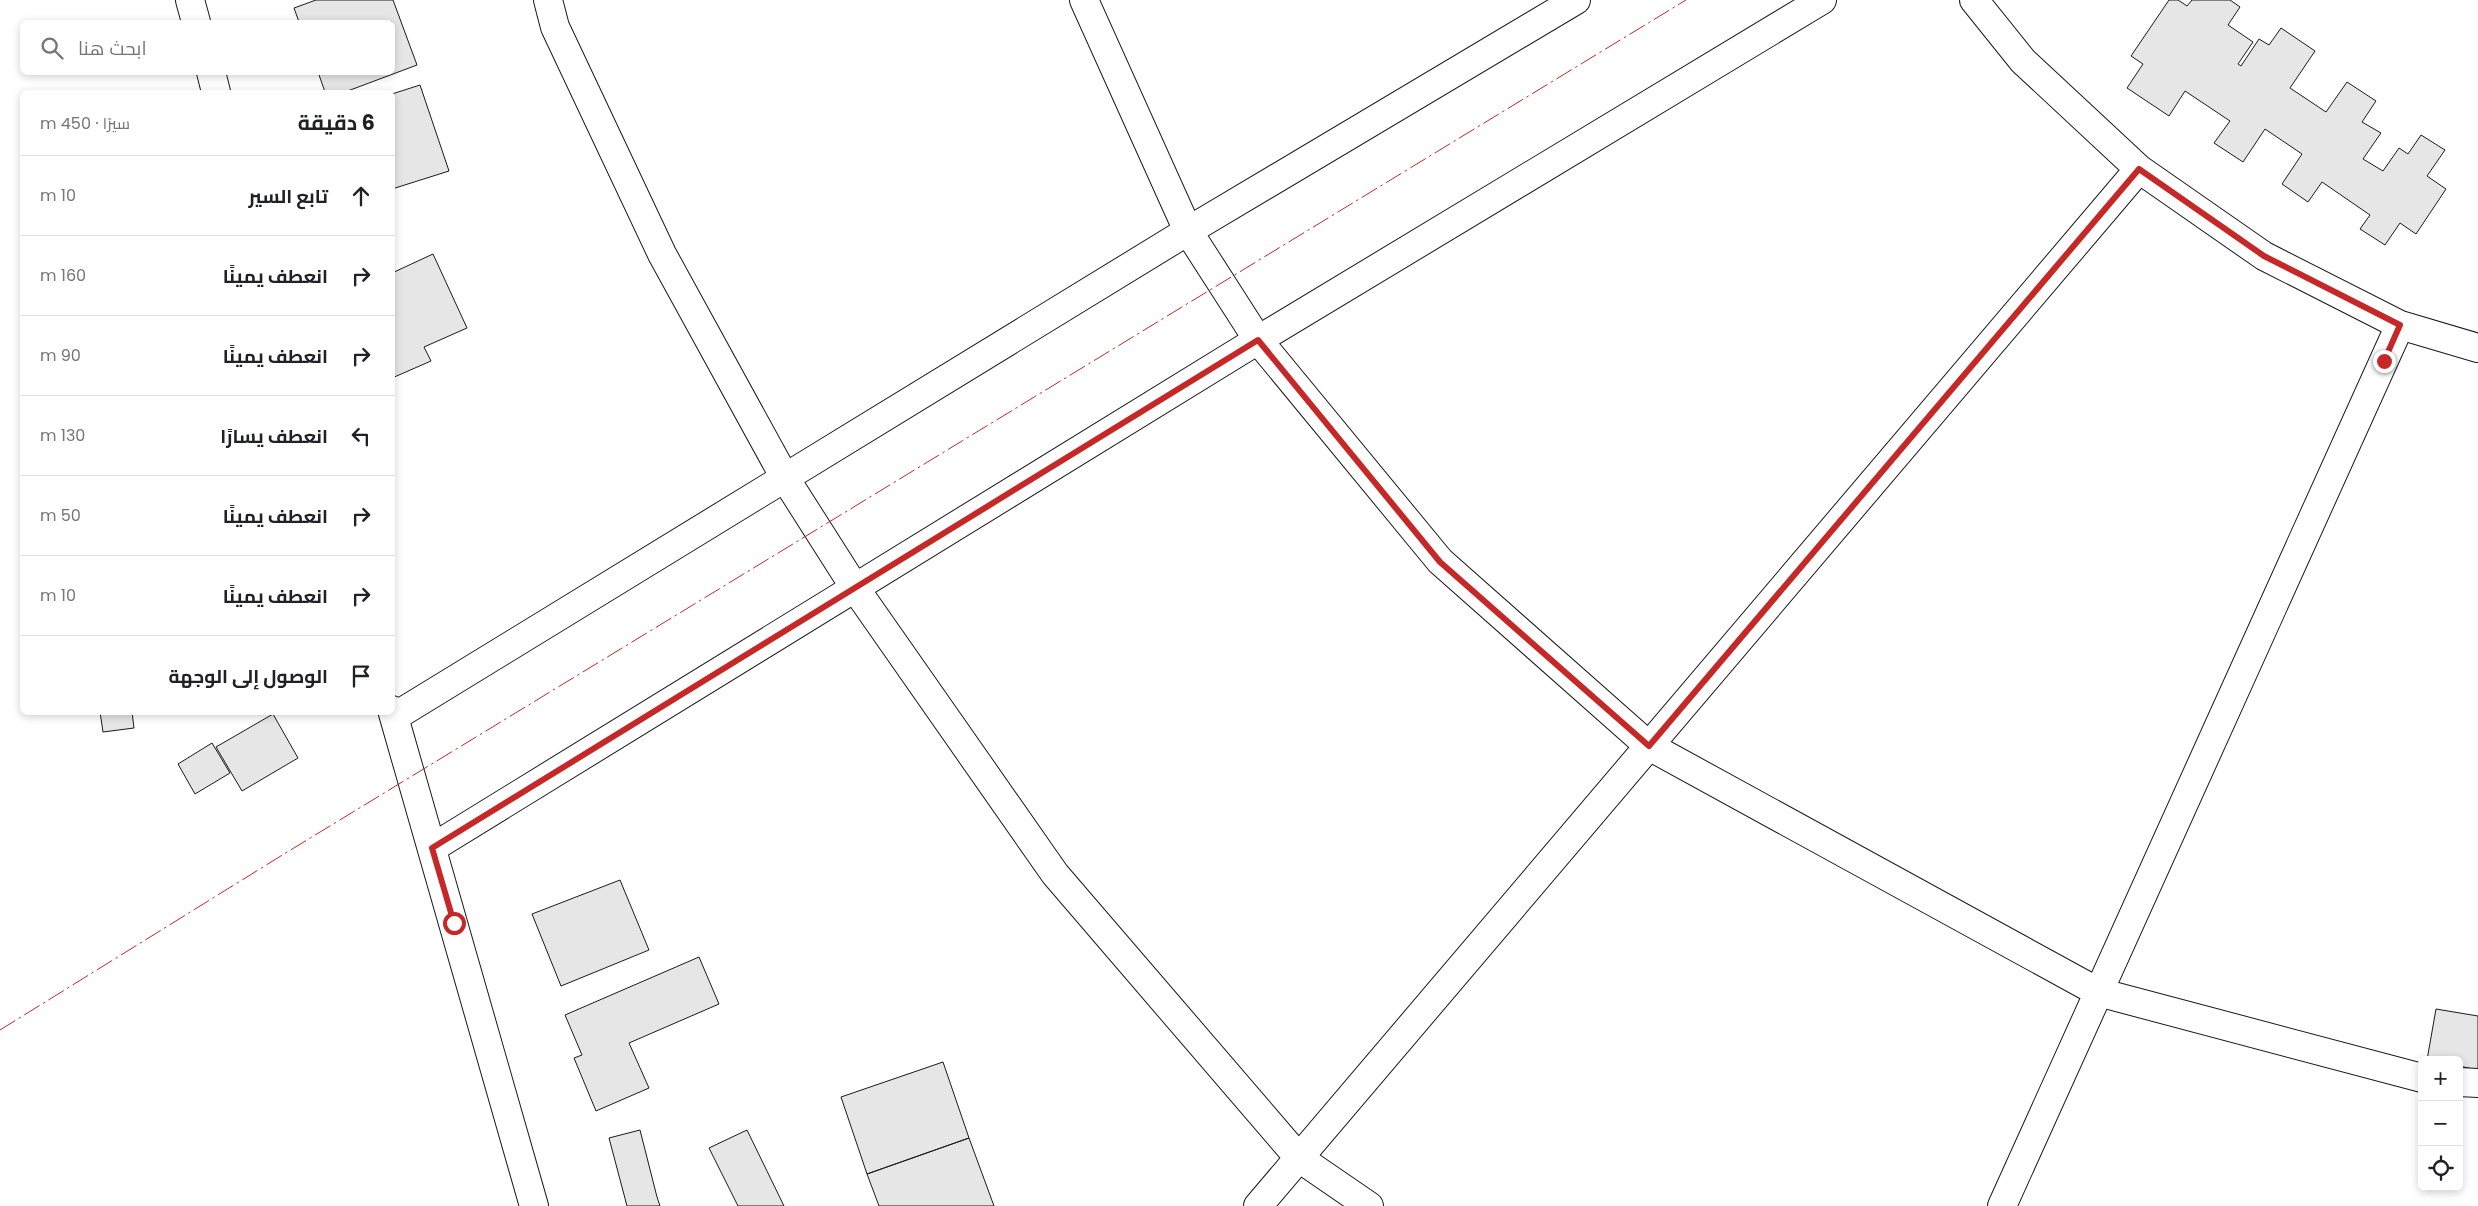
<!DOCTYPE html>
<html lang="ar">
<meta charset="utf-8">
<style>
:root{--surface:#fff;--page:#f6f6f6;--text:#202124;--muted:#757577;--line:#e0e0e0}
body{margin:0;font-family:Poppins,Cairo,sans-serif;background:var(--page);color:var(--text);direction:rtl}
.controls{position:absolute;right:15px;bottom:15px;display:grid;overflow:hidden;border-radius:8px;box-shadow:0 2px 8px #0003}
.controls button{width:45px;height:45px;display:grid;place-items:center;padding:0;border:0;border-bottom:1px solid var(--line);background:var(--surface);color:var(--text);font:25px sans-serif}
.stop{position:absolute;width:15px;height:15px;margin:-11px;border:4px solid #c62828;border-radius:50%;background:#fff}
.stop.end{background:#c62828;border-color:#fff;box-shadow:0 1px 5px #0008}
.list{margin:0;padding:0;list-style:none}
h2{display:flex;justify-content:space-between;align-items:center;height:65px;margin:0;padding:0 20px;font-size:21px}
h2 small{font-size:16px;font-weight:400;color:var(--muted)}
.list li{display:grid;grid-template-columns:32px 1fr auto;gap:15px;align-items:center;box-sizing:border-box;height:80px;padding:0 20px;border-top:1px solid var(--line)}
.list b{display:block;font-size:19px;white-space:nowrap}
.list em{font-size:16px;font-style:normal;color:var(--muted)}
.icon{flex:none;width:28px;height:28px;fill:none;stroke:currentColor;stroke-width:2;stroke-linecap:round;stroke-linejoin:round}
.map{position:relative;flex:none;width:2478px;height:1206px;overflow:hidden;direction:ltr}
.search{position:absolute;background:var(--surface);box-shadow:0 2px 8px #0003;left:20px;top:20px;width:375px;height:55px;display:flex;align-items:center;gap:12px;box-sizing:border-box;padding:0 18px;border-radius:8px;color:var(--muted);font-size:19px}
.panel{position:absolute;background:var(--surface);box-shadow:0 2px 8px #0003;left:20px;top:90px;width:375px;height:625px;border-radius:8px;direction:rtl}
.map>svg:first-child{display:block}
.building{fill:#e6e6e6;stroke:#1a1a1a}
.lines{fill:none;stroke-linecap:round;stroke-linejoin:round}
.minor-casing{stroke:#1a1a1a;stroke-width:30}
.minor{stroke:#fff;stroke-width:28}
.power{stroke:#c62828;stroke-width:1;stroke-dasharray:18 4 2.5 4;stroke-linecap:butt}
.route{stroke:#c62828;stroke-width:6}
</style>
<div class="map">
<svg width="2478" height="1206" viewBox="0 0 2478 1206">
<rect width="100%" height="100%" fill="#fff"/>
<path class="building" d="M316 0H393L417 65 345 92H325L318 72H392V22H299L294 8Z
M2169 0H2178L2187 6 2192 0H2230L2240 7 2228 25 2253 42 2238 64 2241 66 2259 39 2269 45 2281 28 2315 51 2290 88 2326 112 2347 82 2376 101 2362 122 2381 133 2363 159 2383 171 2399 148 2408 154 2421 135 2445 150 2427 176 2446 189 2416 234 2400 223 2385 245 2360 229 2370 215 2322 182 2308 202 2282 184 2302 154 2265 129 2243 162 2214 143 2230 121 2185 91 2169 116 2127 88 2143 64 2131 56Z
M420 85 449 171 392 189V94Z
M433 254 467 328 424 347 431 361 392 378V273Z
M100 712H132L134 728 103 732Z
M273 714 298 758 242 791 216 747Z
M212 743 230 773 195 794 178 764Z
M620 880 649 950 561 986 532 914Z
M699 957 719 1004 629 1043 649 1088 596 1111 574 1058 582 1055 565 1015Z
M2436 1009 2478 1016V1070L2459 1066V1060H2427Z
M943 1062 969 1138 867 1174 841 1097Z
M640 1130 657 1197 660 1206H627L609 1138Z
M747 1130 784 1206H738L709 1148Z
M969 1138 994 1206H879L867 1174Z"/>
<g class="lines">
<defs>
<path id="minor" d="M190 0 196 22
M548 0 555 27 662 254 785 478 855 588 1055 874 1299 1158 1369 1206
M1084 0 1188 231 1258 340 1440 561 1649 746 2098 992 2422 1078
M1974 0 2023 61 2139 169 2264 256 2400 325 2478 348
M211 72 216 92
M392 710 534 1206
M394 717 1188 231 1576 0
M432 848 1258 340 1822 0
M2459 1082 2478 1083
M1258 1206 2139 169
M2002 1206 2400 325"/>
</defs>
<use href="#minor" class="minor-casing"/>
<use href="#minor" class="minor"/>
<path class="power" d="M0 1030 284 854 1686 0"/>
</g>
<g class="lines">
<path class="route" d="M454 923 432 848 1258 340 1440 562 1649 746 2139 169 2264 256 2400 325 2384 361"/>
</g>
</svg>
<div class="controls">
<button>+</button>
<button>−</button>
<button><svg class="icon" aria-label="locate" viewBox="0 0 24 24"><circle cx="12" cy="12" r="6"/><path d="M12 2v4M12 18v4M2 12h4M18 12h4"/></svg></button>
</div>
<div class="stop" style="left:454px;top:923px"></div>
<div class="stop end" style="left:2384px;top:361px"></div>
<div class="search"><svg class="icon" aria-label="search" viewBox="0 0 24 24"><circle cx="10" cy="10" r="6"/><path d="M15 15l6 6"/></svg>ابحث هنا</div>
<section class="panel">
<h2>6 دقيقة<small>سيرًا · 450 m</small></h2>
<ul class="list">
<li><svg class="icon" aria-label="ahead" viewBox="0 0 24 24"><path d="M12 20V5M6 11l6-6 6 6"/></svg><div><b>تابع السير</b></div><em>10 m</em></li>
<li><svg class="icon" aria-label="right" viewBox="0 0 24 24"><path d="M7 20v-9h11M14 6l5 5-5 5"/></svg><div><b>انعطف يمينًا</b></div><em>160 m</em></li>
<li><svg class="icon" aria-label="right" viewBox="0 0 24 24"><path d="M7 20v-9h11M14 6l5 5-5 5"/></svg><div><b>انعطف يمينًا</b></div><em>90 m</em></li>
<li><svg class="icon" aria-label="left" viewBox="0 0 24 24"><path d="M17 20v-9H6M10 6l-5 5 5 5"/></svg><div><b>انعطف يسارًا</b></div><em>130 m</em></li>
<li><svg class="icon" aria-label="right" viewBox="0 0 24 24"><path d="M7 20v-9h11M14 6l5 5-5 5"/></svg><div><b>انعطف يمينًا</b></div><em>50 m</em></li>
<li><svg class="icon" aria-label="right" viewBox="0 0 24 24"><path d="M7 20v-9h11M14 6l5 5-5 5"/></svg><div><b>انعطف يمينًا</b></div><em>10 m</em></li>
<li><svg class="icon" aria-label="arrive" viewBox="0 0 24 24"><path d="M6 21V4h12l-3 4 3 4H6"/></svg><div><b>الوصول إلى الوجهة</b></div></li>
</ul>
</section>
</div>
